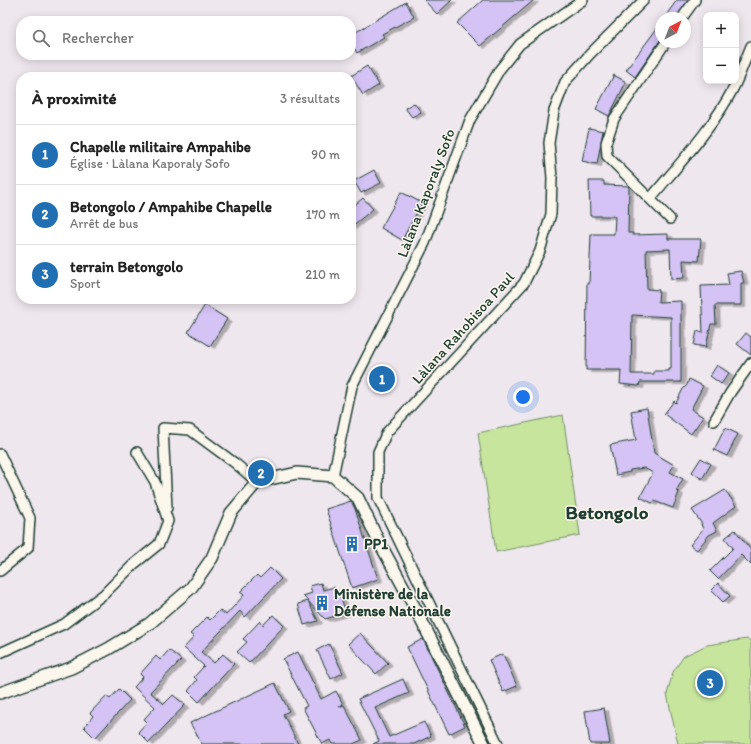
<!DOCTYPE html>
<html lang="fr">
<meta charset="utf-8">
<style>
:root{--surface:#fff;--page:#f6f6f6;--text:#222;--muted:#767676;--line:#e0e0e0;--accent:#1f6fb2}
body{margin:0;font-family:Itim,sans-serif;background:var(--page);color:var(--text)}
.controls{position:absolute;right:12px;top:12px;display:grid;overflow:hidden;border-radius:8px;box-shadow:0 2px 10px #0003}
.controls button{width:36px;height:36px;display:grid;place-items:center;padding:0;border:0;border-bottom:1px solid var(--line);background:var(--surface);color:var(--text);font:20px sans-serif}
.compass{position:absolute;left:655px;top:12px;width:36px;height:36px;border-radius:50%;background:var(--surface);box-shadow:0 2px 10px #0003;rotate:42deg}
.you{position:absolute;left:523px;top:397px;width:14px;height:14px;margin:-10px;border:3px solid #fff;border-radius:50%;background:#1a73e8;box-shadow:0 0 0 6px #1a73e833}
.badge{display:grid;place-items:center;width:26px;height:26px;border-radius:50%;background:var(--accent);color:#fff;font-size:13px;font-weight:700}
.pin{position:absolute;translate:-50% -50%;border:2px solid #fff;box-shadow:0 1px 4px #0006}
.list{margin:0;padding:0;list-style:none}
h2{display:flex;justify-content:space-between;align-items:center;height:52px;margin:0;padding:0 16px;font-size:17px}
h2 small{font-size:13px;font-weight:400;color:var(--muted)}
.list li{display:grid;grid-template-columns:26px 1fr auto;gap:12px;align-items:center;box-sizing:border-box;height:60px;padding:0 16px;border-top:1px solid var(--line)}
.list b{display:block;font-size:15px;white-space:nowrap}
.list p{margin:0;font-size:13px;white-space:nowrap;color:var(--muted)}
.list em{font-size:13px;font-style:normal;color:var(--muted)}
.icon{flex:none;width:22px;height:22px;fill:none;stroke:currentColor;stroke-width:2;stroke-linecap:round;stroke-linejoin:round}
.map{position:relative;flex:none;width:751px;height:744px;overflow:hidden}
.search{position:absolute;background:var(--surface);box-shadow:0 2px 10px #0003;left:16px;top:16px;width:340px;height:44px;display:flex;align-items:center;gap:10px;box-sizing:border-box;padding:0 14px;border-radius:16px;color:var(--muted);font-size:15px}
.panel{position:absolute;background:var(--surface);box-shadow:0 2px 10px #0003;left:16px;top:72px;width:340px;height:232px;border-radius:16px}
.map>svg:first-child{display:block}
.green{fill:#c7e59d;stroke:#739168}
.building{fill:#d4c3f4;stroke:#1f3d34;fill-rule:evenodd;filter:url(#shadow)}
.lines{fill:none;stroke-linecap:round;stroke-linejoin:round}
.minor-casing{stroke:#1f3d34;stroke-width:12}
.tertiary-casing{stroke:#1f3d34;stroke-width:14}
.minor{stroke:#fbf7ec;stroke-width:9}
.tertiary{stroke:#fbf7ec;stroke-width:11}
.labels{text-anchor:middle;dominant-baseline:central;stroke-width:3;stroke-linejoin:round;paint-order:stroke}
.street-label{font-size:15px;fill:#1f3d34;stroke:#fbf7ec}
.poi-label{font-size:15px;font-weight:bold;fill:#1f3d34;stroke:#fbf7ec;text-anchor:start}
.district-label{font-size:19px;font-weight:bold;fill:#1f3d34;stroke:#fbf7ec}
</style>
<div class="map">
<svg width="751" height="744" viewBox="0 0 751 744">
<defs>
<filter id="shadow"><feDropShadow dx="4.5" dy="2.5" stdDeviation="0" flood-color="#0004"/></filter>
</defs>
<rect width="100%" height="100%" fill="#efe7ee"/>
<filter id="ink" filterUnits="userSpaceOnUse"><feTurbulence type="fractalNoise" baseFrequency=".025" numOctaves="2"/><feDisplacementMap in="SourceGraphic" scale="8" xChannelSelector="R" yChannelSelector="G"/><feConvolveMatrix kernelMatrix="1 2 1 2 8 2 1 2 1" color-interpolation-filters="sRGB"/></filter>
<g filter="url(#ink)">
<path class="green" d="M563 415 580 535 496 552 478 433Z
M747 639 751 641V744H678L667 694 673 672 684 656 707 645Z"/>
<path class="building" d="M424 0H452L437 14Z
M483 0H534L480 46 457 23Z
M677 0H688L676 18H664Z
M406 2 414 17 382 34 384 37 357 53 351 43V35Z
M661 23V39L635 77 626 70Z
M367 66 379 85 363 95 351 76Z
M614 75 626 82 609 116 596 109Z
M414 103 421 112 412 117 405 108Z
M589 128 603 131 597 164 582 161Z
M374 170 381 183 361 193 354 181Z
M589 181H604V185L628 186 629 187 628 233H633V235L668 234V239H701L699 261 683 260 684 278 671 279 670 249 646 250 647 289 659 290 658 302 681 301V382H640L639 386 620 384 621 370H586L587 283H589L591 234H614L615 216H590ZM632 315 671 317V369H669V371H654V374H631Z
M401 192 422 203 402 240 381 228Z
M363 198 373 209 351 227V208Z
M741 271 744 283H741V305H715L716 324H711L706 347 694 345 697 331 703 333 701 286 729 285 727 273Z
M205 305 227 319 210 346 188 332Z
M746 333 751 337V355L737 344Z
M717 365 729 373 721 384 710 376Z
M689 379 703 386 691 409 703 417 691 434 664 414 674 401 676 403 683 389 687 385Z
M647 408 654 453 674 465 670 472 683 479 676 491 679 492 673 508 654 501 652 503 640 497 653 473 644 468 630 470V472L616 475 610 445 636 440 631 411Z
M725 428 738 434 727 456 714 450Z
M701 458 711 464 702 479 692 472Z
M725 490 736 506 713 523 717 531 709 535 697 550 690 545 703 529 701 524H702L692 510Z
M351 501 355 509 378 579 352 588 326 509Z
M735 530 751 550V565L741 555 718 579 710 571 733 548 725 538Z
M270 568 281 579 245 617 240 611 201 652 214 663 223 654 234 664 199 702 188 691 197 680 194 677 204 666 184 648 194 637 190 634 207 617 210 620 220 610 226 615 244 595 240 592 257 575 260 578Z
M321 583 323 590 334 587 336 593 339 592 346 613 325 619 303 596 312 593 310 586Z
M718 583 730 596 723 602 711 590Z
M308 601 318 621 304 625 298 604Z
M273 615 284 626 249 663 237 652 247 642 243 639 260 621 263 625Z
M360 633 388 663 376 674 348 644Z
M423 639 465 726 449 734 407 647Z
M329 644 343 673 331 679 317 650Z
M169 650 181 660 150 692 164 704 173 695 185 705 149 743 138 732 147 722 144 719 155 707 134 687 143 677 140 674 156 656 160 660Z
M298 652 321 699 336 691 343 704 339 707 344 705 362 740 353 744H332L330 740 322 744 303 708 307 706 283 659Z
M503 654 517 686 503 692 489 660Z
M403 679 409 693 375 708 389 737 424 722 431 736 414 744H373L379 741 358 699Z
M275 683 289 711 283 714 298 744H202L190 723Z
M119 689 130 700 95 738 84 727 93 716 90 713 106 696 110 699Z
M604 708 610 744H590L585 711Z"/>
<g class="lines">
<defs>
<path id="minor" d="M682 18 695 0
M666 42 614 119 606 143 607 156 670 219
M650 199C679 164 712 129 733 89 740 75 745 60 751 46
M714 421 730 393 751 363
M0 454 30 518 28 548 0 571
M333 476 352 386 425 243 470 120 500 69 520 44 583 0
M167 508 163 428 190 430 236 464 257 482
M0 653 64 624 104 594 133 565 159 544 168 521 155 482 137 452
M498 744 378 498V452L387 432 524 283 540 251 551 214 552 178 549 143 554 111 565 82 590 54 644 0"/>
<path id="tertiary" d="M0 693 71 668 108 649 149 624 191 588 212 558 231 513 257 482 297 473 333 476 358 498 377 538 415 608 484 744"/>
</defs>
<use href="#minor" class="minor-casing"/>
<use href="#tertiary" class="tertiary-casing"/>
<use href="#minor" class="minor"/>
<use href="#tertiary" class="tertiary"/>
</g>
</g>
<defs>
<symbol id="building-bare" viewBox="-9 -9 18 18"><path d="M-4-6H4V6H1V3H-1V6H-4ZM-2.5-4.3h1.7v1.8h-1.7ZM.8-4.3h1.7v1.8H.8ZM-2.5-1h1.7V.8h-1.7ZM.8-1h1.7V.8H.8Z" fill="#1f6fb2" stroke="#fbf7ec" stroke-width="2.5" paint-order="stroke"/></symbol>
</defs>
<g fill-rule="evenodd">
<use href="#building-bare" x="341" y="533" width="22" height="22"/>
<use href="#building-bare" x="311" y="592" width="22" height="22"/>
</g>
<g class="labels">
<g class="street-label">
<text transform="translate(426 193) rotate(-69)">Làlana Kaporaly Sofo</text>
<text transform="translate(463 328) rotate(-48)">Làlana Rahobisoa Paul</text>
</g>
<g class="poi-label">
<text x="364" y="544">PP1</text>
<text x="334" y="594">Ministère de la<tspan x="334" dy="17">Défense Nationale</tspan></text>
</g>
<g class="district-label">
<text x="607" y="512">Betongolo</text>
</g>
</g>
</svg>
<div class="controls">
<button>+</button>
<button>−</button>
</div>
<svg class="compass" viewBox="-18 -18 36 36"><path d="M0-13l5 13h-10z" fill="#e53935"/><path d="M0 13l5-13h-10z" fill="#767676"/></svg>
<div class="you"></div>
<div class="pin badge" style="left:382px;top:379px">1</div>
<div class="pin badge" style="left:261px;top:473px">2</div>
<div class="pin badge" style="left:710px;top:683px">3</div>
<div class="search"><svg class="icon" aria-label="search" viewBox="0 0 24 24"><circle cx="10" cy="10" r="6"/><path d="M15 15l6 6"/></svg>Rechercher</div>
<section class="panel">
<h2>À proximité<small>3 résultats</small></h2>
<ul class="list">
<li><span class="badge">1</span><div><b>Chapelle militaire Ampahibe</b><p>Église · Làlana Kaporaly Sofo</p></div><em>90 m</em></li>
<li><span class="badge">2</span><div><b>Betongolo / Ampahibe Chapelle</b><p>Arrêt de bus</p></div><em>170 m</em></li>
<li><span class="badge">3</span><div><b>terrain Betongolo</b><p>Sport</p></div><em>210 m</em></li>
</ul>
</section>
</div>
